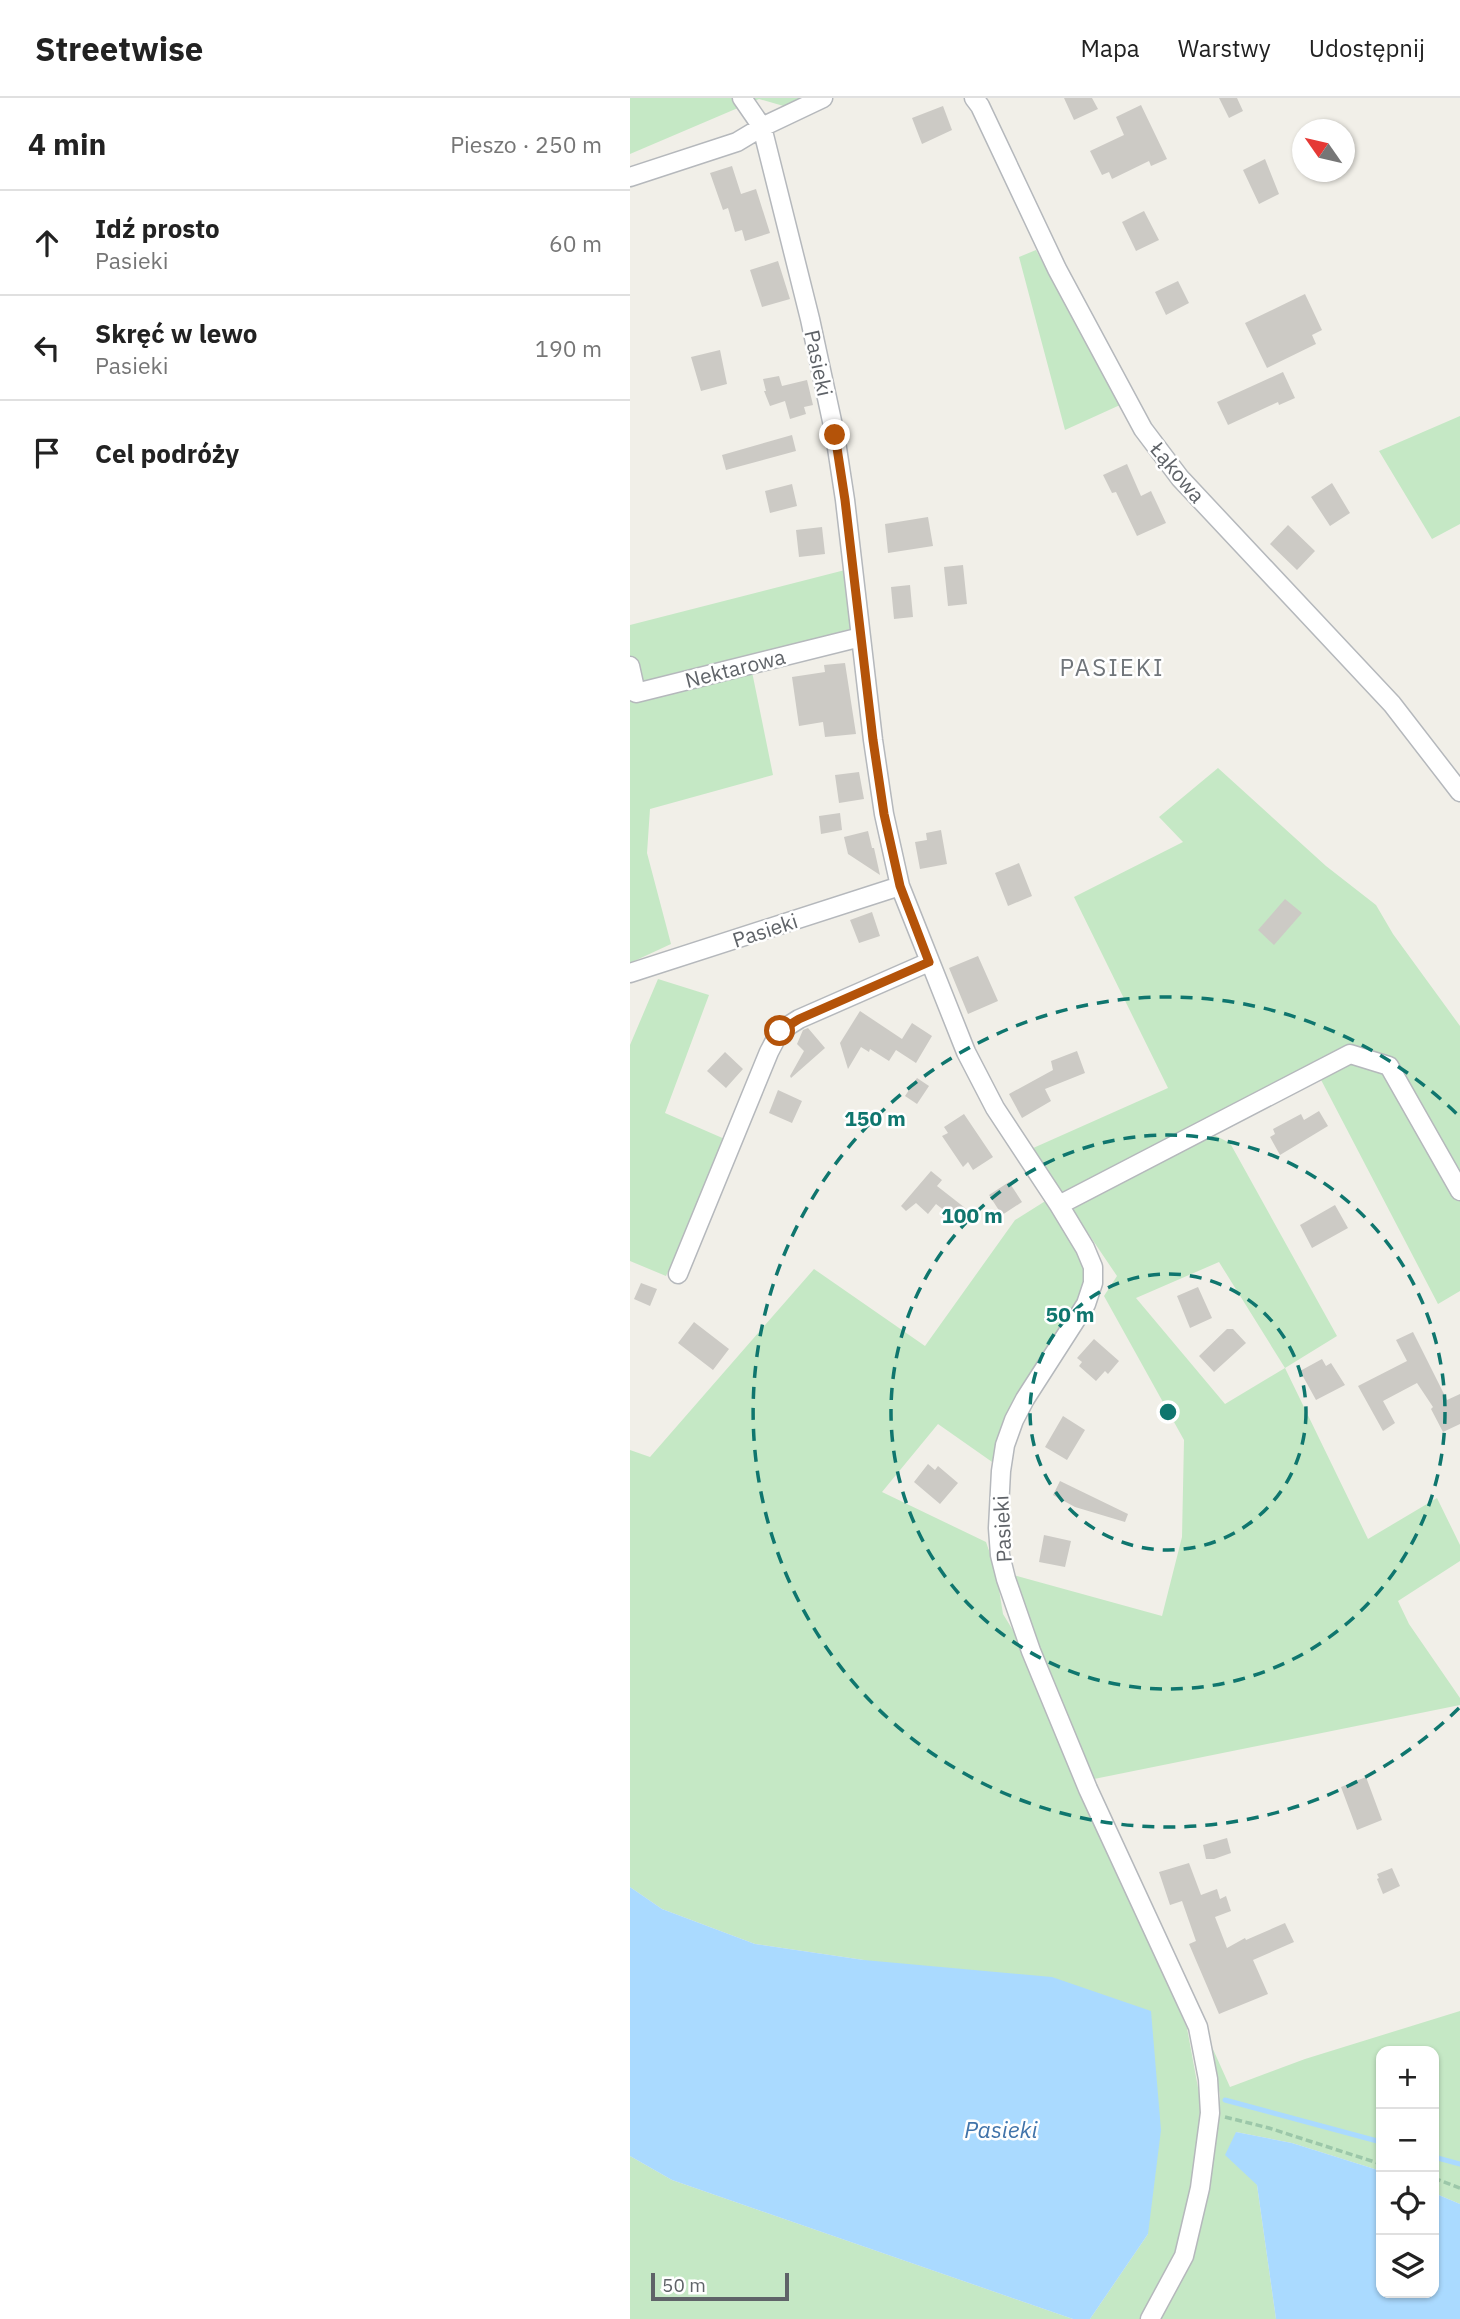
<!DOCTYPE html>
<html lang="pl">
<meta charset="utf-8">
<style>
:root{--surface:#fff;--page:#f2f2f2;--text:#222;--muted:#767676;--line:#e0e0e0}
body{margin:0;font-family:"IBM Plex Sans",sans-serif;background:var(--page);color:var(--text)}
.controls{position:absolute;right:21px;bottom:21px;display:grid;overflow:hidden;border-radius:14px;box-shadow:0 2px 5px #0004}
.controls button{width:63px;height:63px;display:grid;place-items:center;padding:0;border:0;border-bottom:2px solid var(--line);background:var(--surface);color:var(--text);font:35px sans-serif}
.compass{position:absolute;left:662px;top:21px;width:63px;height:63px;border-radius:50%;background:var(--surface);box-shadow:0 2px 5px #0004;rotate:304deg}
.scale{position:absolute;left:21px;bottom:18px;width:138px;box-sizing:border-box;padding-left:7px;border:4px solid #5f6368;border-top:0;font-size:19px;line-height:24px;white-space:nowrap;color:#5f6368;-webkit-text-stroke:5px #fff;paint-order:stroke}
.stop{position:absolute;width:21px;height:21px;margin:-16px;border:5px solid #b45309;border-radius:50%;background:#fff}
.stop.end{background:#b45309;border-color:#fff;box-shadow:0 2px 7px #0008}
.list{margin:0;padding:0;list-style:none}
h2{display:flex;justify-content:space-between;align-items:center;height:91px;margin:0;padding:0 28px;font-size:30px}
h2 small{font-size:23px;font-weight:400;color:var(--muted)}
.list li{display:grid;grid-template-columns:46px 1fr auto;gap:21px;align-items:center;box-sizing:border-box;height:105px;padding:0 28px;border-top:2px solid var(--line)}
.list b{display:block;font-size:26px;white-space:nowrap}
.list p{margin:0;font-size:23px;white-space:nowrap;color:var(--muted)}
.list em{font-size:23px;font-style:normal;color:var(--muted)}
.icon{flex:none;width:38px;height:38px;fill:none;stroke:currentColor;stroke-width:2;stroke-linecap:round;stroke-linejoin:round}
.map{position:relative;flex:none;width:830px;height:2221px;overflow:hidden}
header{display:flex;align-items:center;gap:42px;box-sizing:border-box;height:98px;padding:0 35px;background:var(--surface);border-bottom:2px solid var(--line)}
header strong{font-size:33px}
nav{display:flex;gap:38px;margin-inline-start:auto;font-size:24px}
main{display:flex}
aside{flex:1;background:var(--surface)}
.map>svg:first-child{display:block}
.green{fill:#c5e8c5;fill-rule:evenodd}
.water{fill:#aadaff}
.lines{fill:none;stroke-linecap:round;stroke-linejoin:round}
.stream{stroke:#aadaff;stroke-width:5}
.building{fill:#cccac5}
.minor-casing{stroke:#b5b8bc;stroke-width:21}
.path{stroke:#9cc7a9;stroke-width:3.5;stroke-dasharray:7 3.5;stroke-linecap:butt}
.minor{stroke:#fff;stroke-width:18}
.route{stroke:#b45309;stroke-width:9}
.ring{fill:none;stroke:#0f766e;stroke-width:3.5;stroke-dasharray:12 9}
.labels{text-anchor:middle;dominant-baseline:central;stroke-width:5;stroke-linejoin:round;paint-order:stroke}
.street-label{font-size:21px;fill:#5f6368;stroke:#fff}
.water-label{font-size:23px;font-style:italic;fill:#4174aa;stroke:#fff}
.quarter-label{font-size:24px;letter-spacing:2px;fill:#70757a;stroke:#fff}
.centre{fill:#0f766e;stroke:#fff;stroke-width:3.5}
.ring-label{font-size:21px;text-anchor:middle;font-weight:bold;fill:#0f766e;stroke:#fff;stroke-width:5;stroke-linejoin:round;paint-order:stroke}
</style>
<header>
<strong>Streetwise</strong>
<nav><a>Mapa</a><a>Warstwy</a><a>Udostępnij</a></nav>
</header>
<main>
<aside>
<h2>4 min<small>Pieszo · 250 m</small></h2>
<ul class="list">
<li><svg class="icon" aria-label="ahead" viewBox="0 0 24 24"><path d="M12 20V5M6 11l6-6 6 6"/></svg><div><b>Idź prosto</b><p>Pasieki</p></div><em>60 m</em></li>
<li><svg class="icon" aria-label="left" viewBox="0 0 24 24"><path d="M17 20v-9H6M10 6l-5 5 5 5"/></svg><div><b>Skręć w lewo</b><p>Pasieki</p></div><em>190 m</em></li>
<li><svg class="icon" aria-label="arrive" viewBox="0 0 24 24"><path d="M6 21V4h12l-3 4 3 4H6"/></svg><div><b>Cel podróży</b></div></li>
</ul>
</aside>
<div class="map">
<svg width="830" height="2221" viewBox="0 0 830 2221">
<rect width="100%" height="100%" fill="#f1efe8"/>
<path class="green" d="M0 0H175L157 9 129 1 0 56Z
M406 152 490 307 435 332 389 159Z
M830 318V426L802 441 749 353Z
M215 472 224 530 119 559 143 677 20 711 17 755 41 846 0 865V527Z
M588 670 696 768 746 807 763 836 830 928V1078L763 963 720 949 433 1098 401 1051 538 990 444 799 553 744 529 719Z
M28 881 79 897 35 1015 97 1042 36 1178 0 1163V947Z
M720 963 755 974 830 1102V1193L808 1206 689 978Z
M584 1037 600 1045 707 1238 655 1270 738 1441 807 1400 830 1447V1463L768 1503 779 1526 830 1600V1607L464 1681 407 1552 380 1476 532 1518 552 1439 554 1342 474 1198 487 1178 443 1113 449 1102ZM589 1164 655 1270 595 1306 506 1200Z
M417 1102 457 1173 451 1200 365 1366 308 1326 252 1394 356 1444 366 1473 373 1516 387 1539 557 1930 571 2006 559 2117 575 2110 590 1998 582 1949 600 1989 675 1961 830 1913V2106L804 2095V1953H751V2073L662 2045 606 2034 627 2087 646 2221H460L518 2136 234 1862 125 1846 32 1811 0 1789V1352L20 1359 184 1171 295 1248 385 1122Z
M0 2058 42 2082 443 2221H0Z"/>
<path class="water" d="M0 1789 32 1811 125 1846 234 1862 422 1879 521 1913 531 2032 518 2136 460 2221H443L42 2082 0 2058Z
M606 2034 662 2045 751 2073V2195H804V2095L830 2106V2221H646L627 2087 595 2057Z"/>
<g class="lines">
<path class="stream" d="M595 2002 751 2044
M804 2059 830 2066"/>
</g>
<path class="building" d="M434 0H462L468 11 444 22Z
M589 0H607L613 13 599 20Z
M511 7 537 61 521 68 519 63 482 81 479 74 472 77 460 53 494 37 486 19Z
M313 8 322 32 292 46 282 20Z
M635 61 649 96 629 106 613 72Z
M102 68 111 96 126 91 140 135 115 143 112 132 105 134 98 110 93 112 80 75Z
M514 113 529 142 506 153 492 124Z
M148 163 160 201 132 209 120 172Z
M548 183 559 205 536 217 525 194Z
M675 196 692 232 682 237 686 246 637 270 615 225Z
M90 252 97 286 71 293 61 259Z
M653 274 665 300 649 307 648 304 598 327 587 304Z
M149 278 152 288 177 282 183 307 174 309 176 316 160 321 155 303 140 308 134 293H136L133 281Z
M162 337 166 353 96 372 92 357Z
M497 366 511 398 521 393 536 425 507 438 486 394 482 395 473 377Z
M702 385 720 415 700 428 681 399Z
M162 386 167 408 140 415 135 393Z
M298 419 303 448 258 455 255 426Z
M658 427 685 453 667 472 640 446Z
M192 429 195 456 169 459 166 432Z
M333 467 337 506 318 508 314 469Z
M280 487 283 519 264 521 261 489Z
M215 565 226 636 195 639 193 624 169 628 162 579 195 574 194 567Z
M229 674 234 701 209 705 205 677Z
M210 715 212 732 191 736 189 718Z
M311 732 317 766 290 771 285 744 297 742 296 735Z
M238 733 242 750H244L250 777 218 756 214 739Z
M389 765 402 798 378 808 365 775Z
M655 801 672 815 644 847 628 832Z
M242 814 250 838 229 845 220 822Z
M348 858 368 903 338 916 319 870Z
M230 913 272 941 282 925 302 938 286 965 266 952 259 963 240 951 239 954 231 949 218 971 210 945Z
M178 930 195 950 161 980 160 978 174 953 167 946 173 932Z
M447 953 455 975 415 991 421 1003 392 1020 379 996 423 972 421 963Z
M95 954 113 971 96 990 77 973Z
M287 980 299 988 287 1006 275 998Z
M148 992 172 1003 162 1025 139 1015Z
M689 1013 698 1028 650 1057 640 1039 645 1036 643 1031 671 1016 674 1022Z
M334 1016 363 1059 343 1072 338 1064 333 1069 312 1038 318 1035 314 1029Z
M301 1073 312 1082 307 1088 339 1113 329 1124 306 1106 298 1116 286 1105 276 1113 271 1108Z
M379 1084 392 1104 372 1117 359 1097Z
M705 1107 718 1130 682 1150 670 1127Z
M11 1185 27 1191 20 1208 4 1201Z
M568 1189 582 1220 560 1230 547 1198Z
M64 1224 99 1251 83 1272 48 1245Z
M597 1231H603L616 1245 584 1274 569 1258Z
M783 1234 817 1302 830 1296V1326L813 1334 801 1311 803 1309 787 1285 753 1303 765 1325 753 1333 728 1288 777 1263 766 1242Z
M464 1241 489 1263 478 1276 475 1273 466 1283 449 1268 452 1264 447 1260Z
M692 1261 696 1268 701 1265 715 1287 686 1302 670 1273Z
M433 1318 455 1332 437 1362 415 1349Z
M298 1366 305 1372 308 1368 328 1385 310 1406 284 1384Z
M430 1383 498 1416 495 1424 445 1409 423 1397Z
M414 1437 441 1443 435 1469 409 1464Z
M736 1679 752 1722 727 1732 711 1689Z
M597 1740 601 1755 584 1761H576L573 1747Z
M559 1765 571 1797 587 1791 590 1801 596 1798 601 1813 585 1819 597 1850 615 1840 616 1842 655 1825 664 1844 623 1862 638 1896 589 1916 559 1846 566 1843 552 1803 540 1807 529 1774Z
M762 1770 770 1788 753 1796 747 1781 749 1780 747 1776Z"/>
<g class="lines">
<defs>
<path id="minor" d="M112 0 132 29 180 221 205 337 215 402 243 642 254 716 270 788 336 954 365 1010 429 1107 455 1150 463 1169V1185L456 1206 395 1301 384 1322 375 1347 371 1373 368 1430 370 1457 376 1481 401 1553 458 1691 568 1929 578 1981 580 2015 570 2090 554 2158 520 2221
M344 0 350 8 427 171 513 331 550 380 762 606 830 694
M0 79 107 44 132 29 193 0
M0 568 6 595 231 539
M0 875 270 788
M429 1107 720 956 759 968 830 1093
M48 1176 139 954 150 933 169 921 299 864"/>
</defs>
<use href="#minor" class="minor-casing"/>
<path class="path" d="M595 2019 639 2030 751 2066
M804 2080 830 2090"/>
<use href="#minor" class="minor"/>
</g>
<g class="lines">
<path class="route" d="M150 933 169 921 299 864 270 788 254 716 243 642 215 402 205 337"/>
</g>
<g class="ring">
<circle cx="538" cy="1314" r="138"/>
<circle cx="538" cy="1314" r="277"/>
<path d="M829 1610A415 415 0 1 1 829 1018"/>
</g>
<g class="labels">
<g class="street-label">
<text transform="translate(189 265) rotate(78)">Pasieki</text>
<text transform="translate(548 374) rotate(50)">Łąkowa</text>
<text transform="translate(105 570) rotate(-14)">Nektarowa</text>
<text transform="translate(135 832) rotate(-18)">Pasieki</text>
<text transform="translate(372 1431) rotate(-93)">Pasieki</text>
</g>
<g class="water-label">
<text x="371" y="2031">Pasieki</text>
</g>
<g class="quarter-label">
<text x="482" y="569">PASIEKI</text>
</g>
</g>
<circle cx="538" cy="1314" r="10" class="centre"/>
<g class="ring-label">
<text x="245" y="1028">150 m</text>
<text x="342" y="1125">100 m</text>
<text x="440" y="1224">50 m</text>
</g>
</svg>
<div class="controls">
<button>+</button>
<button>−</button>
<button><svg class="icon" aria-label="locate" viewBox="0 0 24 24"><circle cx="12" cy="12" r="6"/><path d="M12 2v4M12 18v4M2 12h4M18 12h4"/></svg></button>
<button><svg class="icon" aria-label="layers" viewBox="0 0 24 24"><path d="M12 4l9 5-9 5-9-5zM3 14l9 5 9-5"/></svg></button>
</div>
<svg class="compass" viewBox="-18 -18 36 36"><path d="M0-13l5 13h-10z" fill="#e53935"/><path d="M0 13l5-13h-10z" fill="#767676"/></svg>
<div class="scale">50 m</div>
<div class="stop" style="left:150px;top:933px"></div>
<div class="stop end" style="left:205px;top:337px"></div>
</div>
</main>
